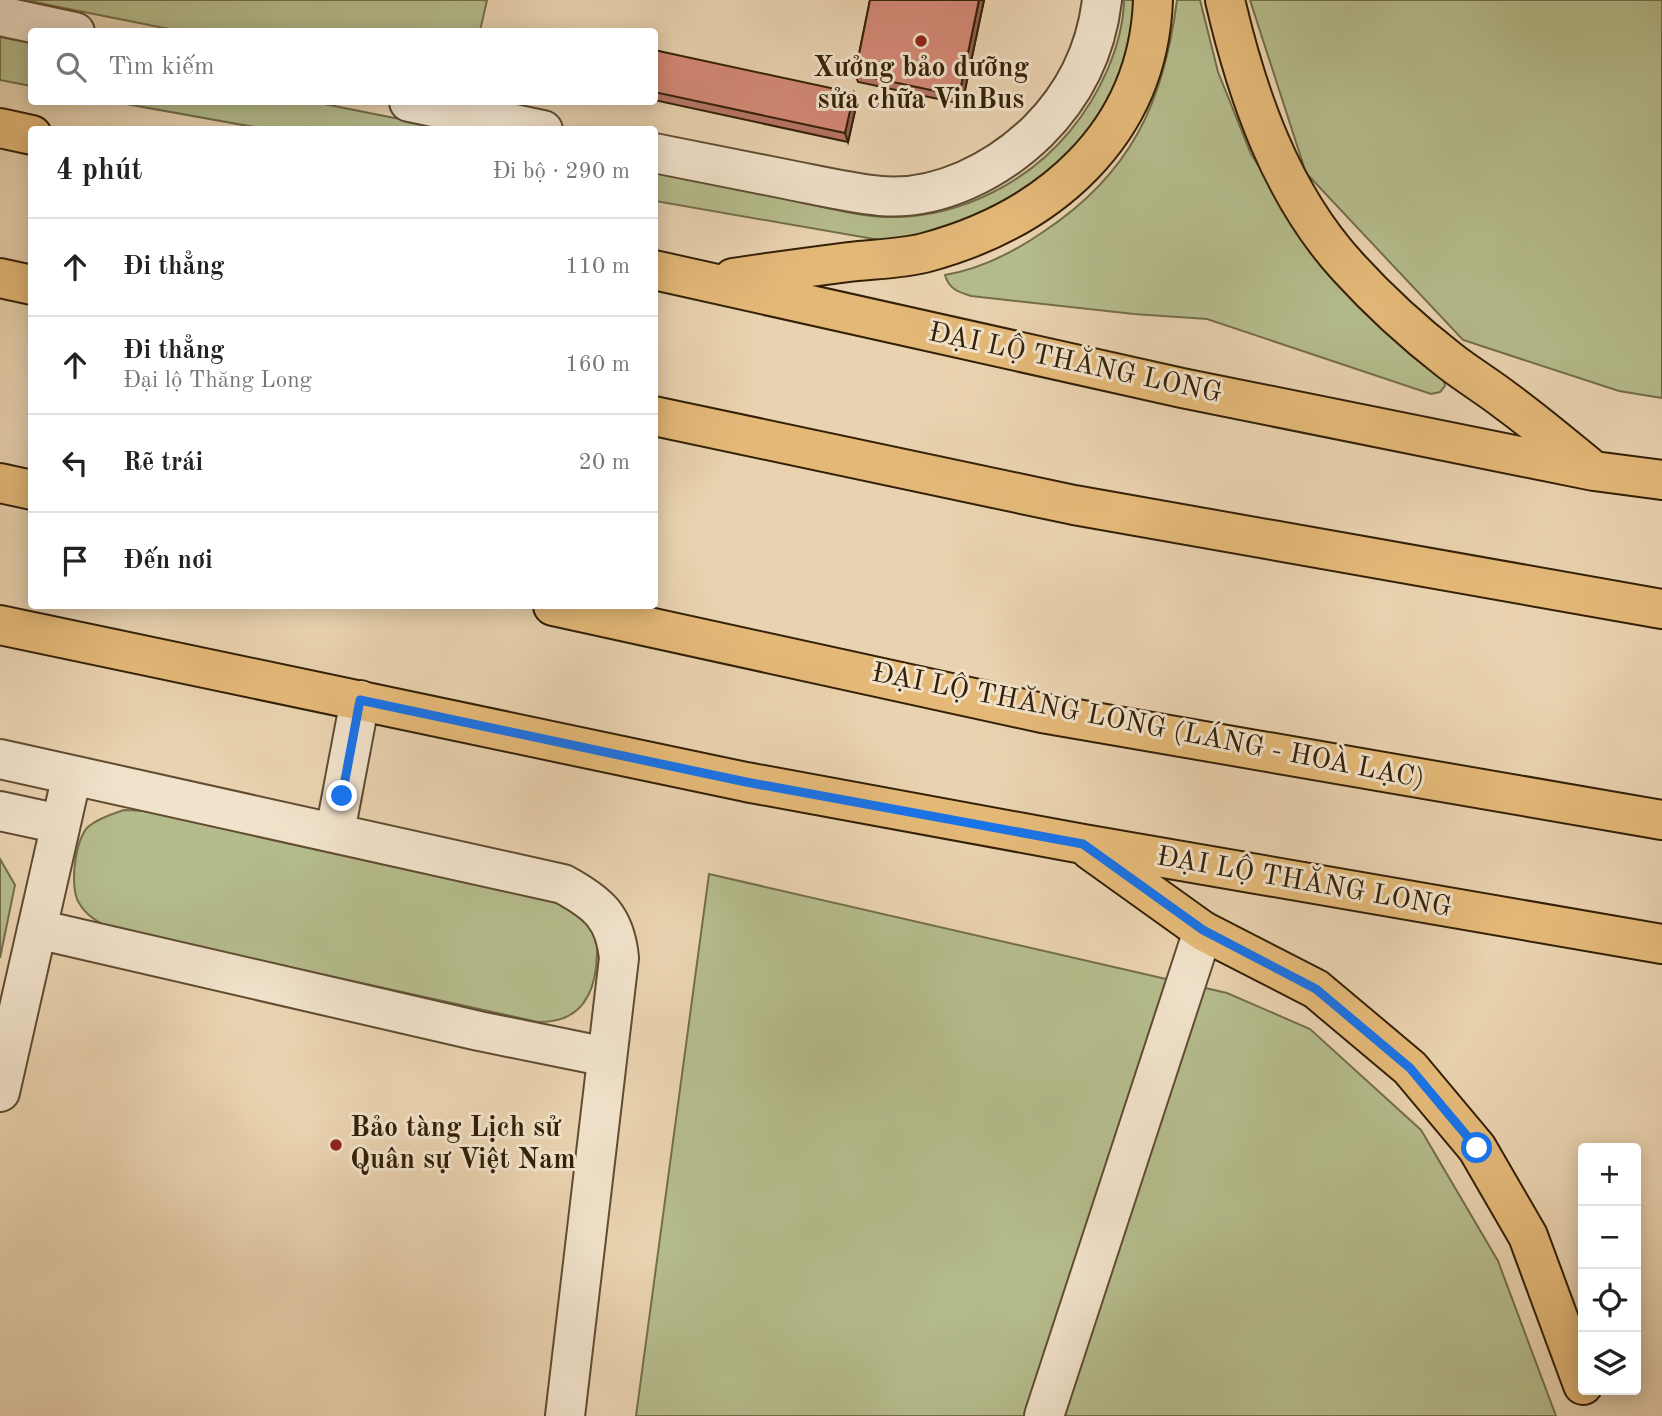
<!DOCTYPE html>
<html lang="vi">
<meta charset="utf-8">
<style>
:root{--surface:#fff;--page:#f2f2f2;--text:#222;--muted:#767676;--line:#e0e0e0}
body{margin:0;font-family:"Old Standard TT",serif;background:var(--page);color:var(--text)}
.controls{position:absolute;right:21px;bottom:21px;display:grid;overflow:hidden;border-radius:7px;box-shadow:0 4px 18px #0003}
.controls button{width:63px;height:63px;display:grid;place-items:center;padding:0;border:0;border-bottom:2px solid var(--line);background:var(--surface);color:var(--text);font:35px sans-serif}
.stop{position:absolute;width:21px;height:21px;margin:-16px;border:5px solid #1a73e8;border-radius:50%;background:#fff}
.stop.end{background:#1a73e8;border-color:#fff;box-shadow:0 2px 7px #0008}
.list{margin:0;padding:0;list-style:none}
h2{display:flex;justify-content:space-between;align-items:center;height:91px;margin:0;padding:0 28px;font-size:30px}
h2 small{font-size:23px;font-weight:400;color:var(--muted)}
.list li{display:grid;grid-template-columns:46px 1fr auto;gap:21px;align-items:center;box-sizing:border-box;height:98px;padding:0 28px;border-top:2px solid var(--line)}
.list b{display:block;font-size:26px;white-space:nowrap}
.list p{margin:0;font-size:23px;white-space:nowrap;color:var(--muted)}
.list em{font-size:23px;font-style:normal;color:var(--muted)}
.icon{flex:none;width:38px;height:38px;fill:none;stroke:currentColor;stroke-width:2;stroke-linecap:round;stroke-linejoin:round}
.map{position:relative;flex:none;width:1662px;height:1416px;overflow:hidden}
.search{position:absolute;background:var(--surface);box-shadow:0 4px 18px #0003;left:28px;top:28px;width:630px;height:77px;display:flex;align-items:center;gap:18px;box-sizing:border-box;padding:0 24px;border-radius:7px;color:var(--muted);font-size:26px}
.panel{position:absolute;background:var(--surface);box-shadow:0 4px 18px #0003;left:28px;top:126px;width:630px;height:483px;border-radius:7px}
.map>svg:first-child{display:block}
.green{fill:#b5bc8c;stroke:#746e4a;stroke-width:2}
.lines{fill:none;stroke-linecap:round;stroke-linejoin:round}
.minor-casing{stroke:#604c31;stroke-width:42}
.major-casing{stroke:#332007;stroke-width:42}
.highway-casing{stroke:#332007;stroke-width:42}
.minor{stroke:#f1e2cb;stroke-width:38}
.major{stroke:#e4b978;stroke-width:38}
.highway{stroke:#e4b978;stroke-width:38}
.wall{fill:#b67565;stroke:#332007;stroke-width:2}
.shaded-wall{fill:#945f52;stroke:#332007;stroke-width:2}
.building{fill:#d48875;stroke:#332007;stroke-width:2}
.route{stroke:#1a73e8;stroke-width:9}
.poi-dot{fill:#8f2418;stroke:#f1e2cb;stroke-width:2.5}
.labels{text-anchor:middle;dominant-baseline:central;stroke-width:6;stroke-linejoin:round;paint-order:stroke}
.poi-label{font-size:28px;font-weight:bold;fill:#332007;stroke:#f1e2cb}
.street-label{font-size:28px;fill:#332007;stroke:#f1e2cb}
</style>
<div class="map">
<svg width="1662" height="1416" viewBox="0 0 1662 1416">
<rect width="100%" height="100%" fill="#e9d2af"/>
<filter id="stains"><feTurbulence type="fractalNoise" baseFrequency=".00286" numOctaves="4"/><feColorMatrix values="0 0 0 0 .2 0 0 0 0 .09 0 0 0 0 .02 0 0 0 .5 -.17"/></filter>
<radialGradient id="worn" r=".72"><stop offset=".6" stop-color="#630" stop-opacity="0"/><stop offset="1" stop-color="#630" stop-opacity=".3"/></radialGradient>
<path class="green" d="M24 0H487L480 31H179Z
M1124 0H1140L1114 103 1050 178 974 227 891 242 655 201 654 172C705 182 755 192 805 203 834 209 865 218 895 217 962 216 1028 182 1070 131 1099 96 1123 46 1124 0Z
M1177 0H1200L1218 72 1251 154 1297 227 1443 377 1445 386 1440 392 1431 394 1207 319 1134 314 971 296C958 292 949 289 945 275 980 269 1014 252 1043 232 1131 174 1164 102 1177 0Z
M1250 0H1662V398L1619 391 1463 340 1306 173Z
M0 37 31 43V86L0 80Z
M115 102H314L450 129H265Z
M124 810 149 811 543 899C560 904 578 908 591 923 598 932 597 943 597 954 596 993 582 1023 538 1022L108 927C96 921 86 915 79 903 69 888 75 837 89 826 99 818 112 814 124 810Z
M0 859 15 885 0 958Z
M709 874 1227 993 1310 1029 1421 1130 1498 1261 1556 1416H636Z"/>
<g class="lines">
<defs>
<path id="minor" d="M0 16 75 32
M409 102 543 130
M654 153C700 162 745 171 790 180 820 186 850 193 880 196 938 201 997 171 1038 131 1074 95 1096 51 1102 0
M0 759 563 884C598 903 615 917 619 958L565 1416
M0 811 60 824
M335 832 360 700
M37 929 479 1031 607 1057
M0 1092 72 775
M1044 1416 1203 931"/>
<path id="major" d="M1225 0C1247 95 1281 194 1348 267 1379 301 1414 333 1450 361 1468 375 1488 387 1506 401 1535 422 1562 445 1589 467
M0 128 32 135
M654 270 1182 388 1594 471 1662 480
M733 278C772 272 810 267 849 262 873 259 900 259 924 253 1048 220 1148 135 1153 0
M0 625 746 782 1083 844 1662 944
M1090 850 1203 931 1316 989 1410 1068 1477 1148 1528 1236 1583 1385"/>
<path id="highway" d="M0 278 32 285
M654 416 1074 505 1662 609
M0 483 32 490
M553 606 1042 713 1662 820"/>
</defs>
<use href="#minor" class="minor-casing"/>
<use href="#major" class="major-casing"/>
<use href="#highway" class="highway-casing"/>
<use href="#minor" class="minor"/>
<use href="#major" class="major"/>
<use href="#highway" class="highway"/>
</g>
<path class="wall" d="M870 0H984L962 104 858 82 855 74Z
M654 50 857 102 848 142 654 100Z"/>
<path class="shaded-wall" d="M979 0H984L962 104 959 96Z
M854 93 857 102 848 142 845 133Z"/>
<path class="building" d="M870 0H979L959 96 855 74Z
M654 50 854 93 845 133 654 92Z"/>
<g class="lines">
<path class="route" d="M342 796 360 700 746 782 1083 844 1203 930 1316 989 1410 1068 1477 1148"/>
</g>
<g class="poi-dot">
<circle cx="921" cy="41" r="7"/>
<circle cx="336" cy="1145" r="7"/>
</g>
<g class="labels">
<g class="poi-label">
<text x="921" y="69">Xưởng bảo dưỡng<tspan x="921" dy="32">sửa chữa VinBus</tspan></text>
<text x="350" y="1129" text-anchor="start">Bảo tàng Lịch sử<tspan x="350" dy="32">Quân sự Việt Nam</tspan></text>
</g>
<g class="street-label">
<text transform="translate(1075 364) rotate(12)">ĐẠI LỘ THĂNG LONG</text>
<text transform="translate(1148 727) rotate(11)">ĐẠI LỘ THĂNG LONG (LÁNG - HOÀ LẠC)</text>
<text transform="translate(1304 883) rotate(10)">ĐẠI LỘ THĂNG LONG</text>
</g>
</g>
<rect width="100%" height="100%" filter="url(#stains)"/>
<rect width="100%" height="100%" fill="url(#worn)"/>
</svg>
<div class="controls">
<button>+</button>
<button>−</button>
<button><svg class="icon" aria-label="locate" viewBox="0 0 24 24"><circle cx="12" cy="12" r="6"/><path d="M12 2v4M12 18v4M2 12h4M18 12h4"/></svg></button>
<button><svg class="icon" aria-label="layers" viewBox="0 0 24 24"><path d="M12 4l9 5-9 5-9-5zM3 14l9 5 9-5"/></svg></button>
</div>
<div class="stop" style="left:1477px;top:1148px"></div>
<div class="stop end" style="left:342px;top:796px"></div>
<div class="search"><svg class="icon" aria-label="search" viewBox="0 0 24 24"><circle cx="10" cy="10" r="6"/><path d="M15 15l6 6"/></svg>Tìm kiếm</div>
<section class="panel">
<h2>4 phút<small>Đi bộ · 290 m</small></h2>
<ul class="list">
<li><svg class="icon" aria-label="ahead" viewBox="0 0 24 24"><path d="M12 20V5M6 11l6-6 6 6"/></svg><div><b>Đi thẳng</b></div><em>110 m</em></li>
<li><svg class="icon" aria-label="ahead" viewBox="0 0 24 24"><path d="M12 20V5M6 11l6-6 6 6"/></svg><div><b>Đi thẳng</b><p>Đại lộ Thăng Long</p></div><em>160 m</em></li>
<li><svg class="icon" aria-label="left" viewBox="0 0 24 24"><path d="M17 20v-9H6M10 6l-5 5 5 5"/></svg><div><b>Rẽ trái</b></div><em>20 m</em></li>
<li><svg class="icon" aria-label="arrive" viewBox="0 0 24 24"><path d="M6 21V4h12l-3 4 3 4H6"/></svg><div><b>Đến nơi</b></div></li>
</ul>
</section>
</div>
